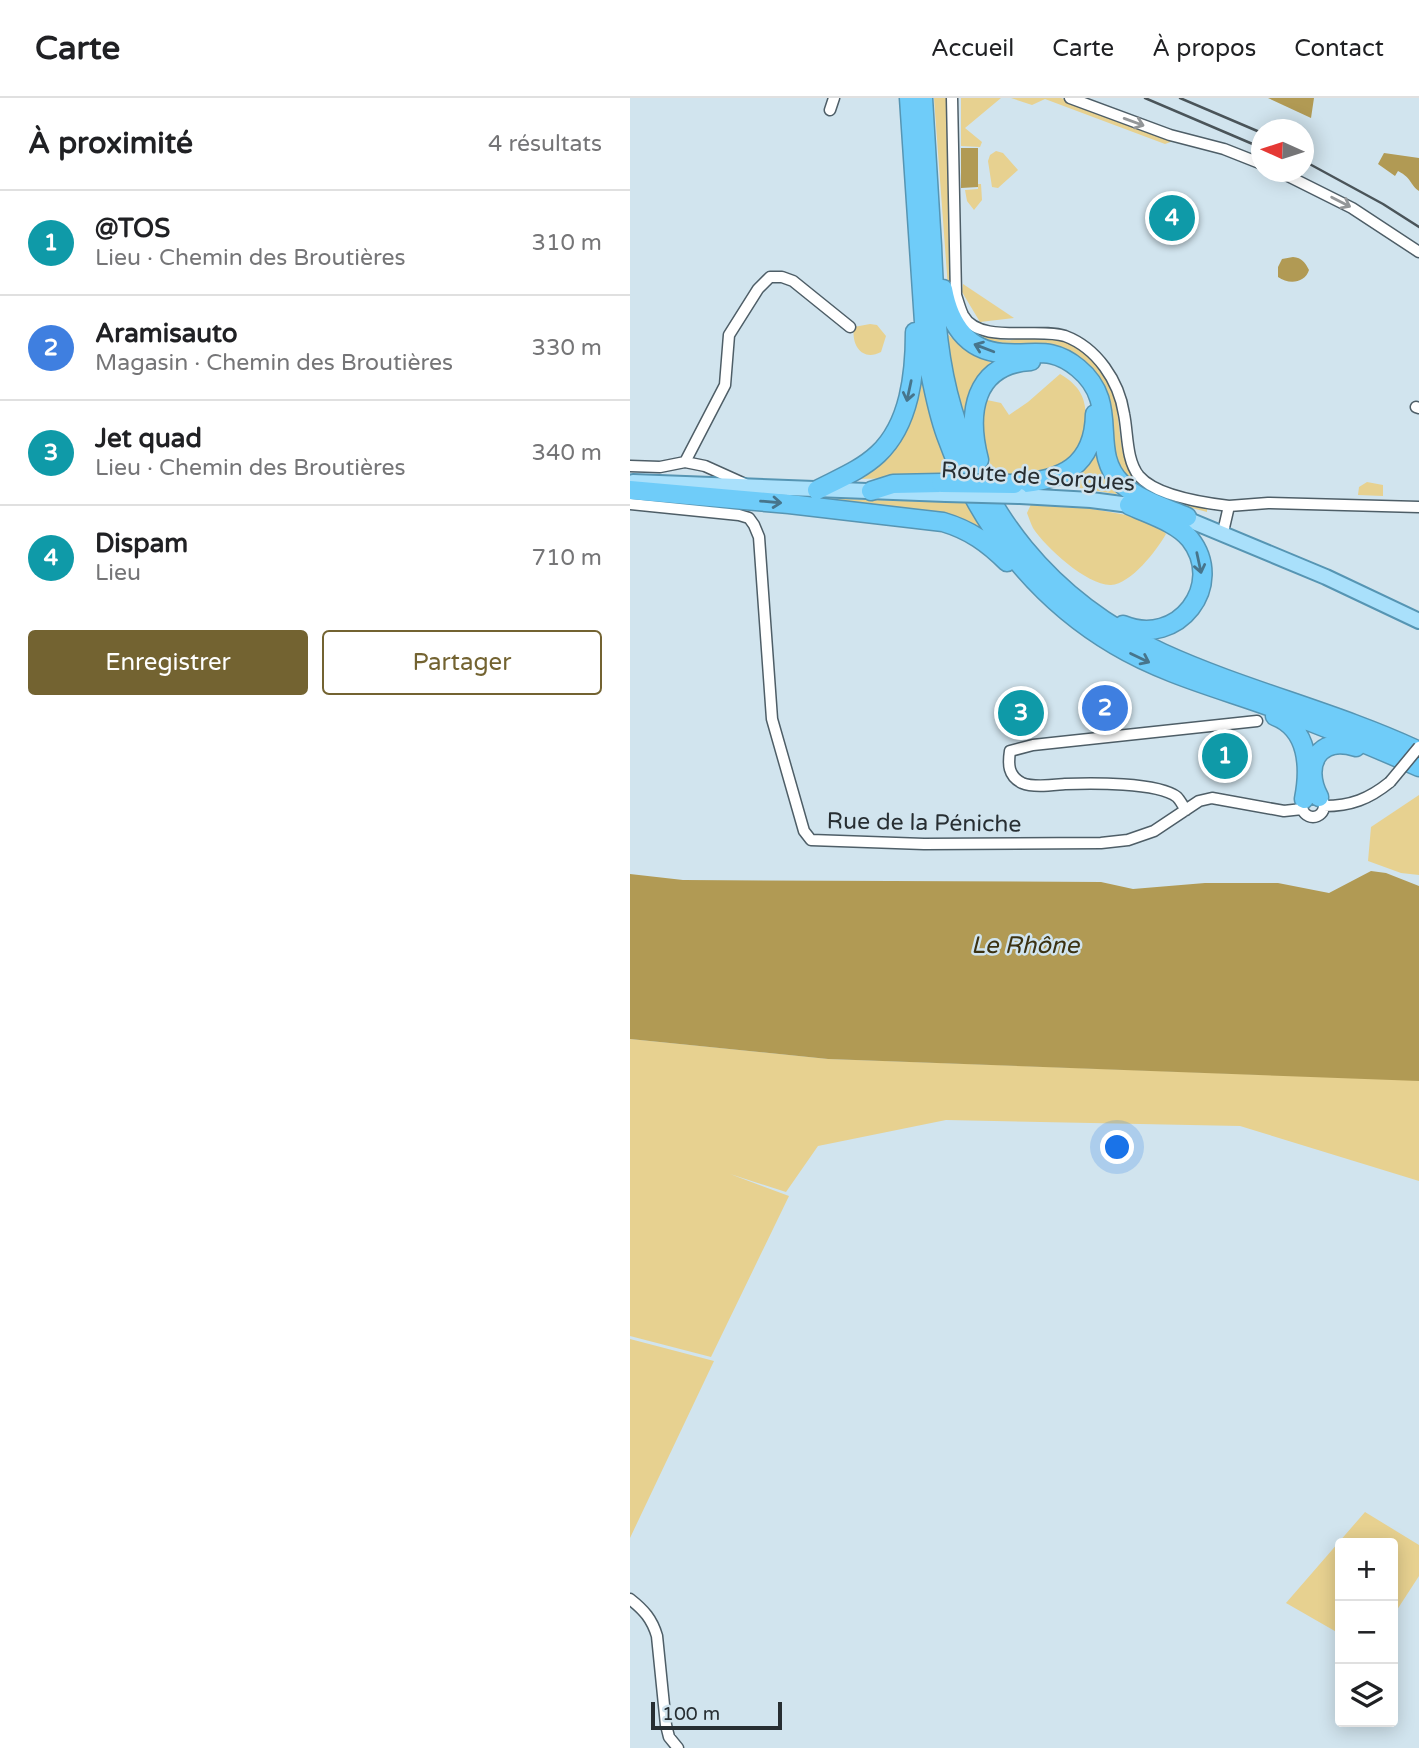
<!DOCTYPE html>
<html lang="fr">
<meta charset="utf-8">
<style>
:root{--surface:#fff;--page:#f2f2f2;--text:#202124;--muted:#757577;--line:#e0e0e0;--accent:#736331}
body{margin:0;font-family:"Varela Round",sans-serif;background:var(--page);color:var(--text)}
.controls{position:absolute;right:21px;bottom:21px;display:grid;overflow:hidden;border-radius:7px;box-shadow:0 4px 18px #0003}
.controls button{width:63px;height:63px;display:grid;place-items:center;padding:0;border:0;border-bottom:2px solid var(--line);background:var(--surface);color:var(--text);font:35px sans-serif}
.compass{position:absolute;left:621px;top:21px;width:63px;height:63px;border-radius:50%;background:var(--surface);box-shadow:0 4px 18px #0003;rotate:273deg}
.scale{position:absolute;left:21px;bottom:18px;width:131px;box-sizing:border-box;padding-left:7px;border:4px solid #272e32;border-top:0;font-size:19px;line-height:24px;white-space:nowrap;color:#272e32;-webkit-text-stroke:5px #d1e4ee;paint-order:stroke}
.you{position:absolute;left:488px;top:1050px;width:24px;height:24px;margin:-18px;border:5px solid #fff;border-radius:50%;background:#1a73e8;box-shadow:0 0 0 10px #1a73e833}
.badge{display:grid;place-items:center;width:46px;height:46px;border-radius:50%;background:var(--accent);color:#fff;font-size:23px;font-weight:700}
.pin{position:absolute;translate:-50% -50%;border:4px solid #fff;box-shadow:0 2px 7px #0006}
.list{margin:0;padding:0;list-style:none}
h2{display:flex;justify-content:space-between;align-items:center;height:91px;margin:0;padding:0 28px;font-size:30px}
h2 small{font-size:23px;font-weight:400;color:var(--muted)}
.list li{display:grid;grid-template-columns:46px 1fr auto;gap:21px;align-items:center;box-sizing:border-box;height:105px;padding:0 28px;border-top:2px solid var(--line)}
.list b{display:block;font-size:26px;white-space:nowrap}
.list p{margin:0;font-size:23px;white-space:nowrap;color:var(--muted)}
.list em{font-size:23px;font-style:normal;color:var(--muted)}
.actions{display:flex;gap:14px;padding:21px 28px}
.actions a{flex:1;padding:16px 0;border:2px solid var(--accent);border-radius:7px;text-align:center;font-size:24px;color:var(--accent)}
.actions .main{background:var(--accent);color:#fff}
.icon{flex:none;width:38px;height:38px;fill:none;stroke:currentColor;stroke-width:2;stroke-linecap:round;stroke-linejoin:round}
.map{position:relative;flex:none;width:789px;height:1650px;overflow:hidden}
header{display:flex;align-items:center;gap:42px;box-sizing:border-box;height:98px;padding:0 35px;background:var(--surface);border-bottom:2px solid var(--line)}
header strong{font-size:33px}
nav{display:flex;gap:38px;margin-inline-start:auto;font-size:24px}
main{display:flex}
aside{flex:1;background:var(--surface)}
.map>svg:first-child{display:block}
.green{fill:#e7d190}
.water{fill:#b19a54}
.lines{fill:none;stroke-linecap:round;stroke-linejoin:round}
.street-casing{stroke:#4e5e67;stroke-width:13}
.primary-casing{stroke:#5695b3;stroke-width:18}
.highway-casing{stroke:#5695b3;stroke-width:21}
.street{stroke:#fff;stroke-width:10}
.primary{stroke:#a9e0fb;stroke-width:14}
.highway{stroke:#6fccf9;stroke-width:18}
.rail{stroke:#4a5459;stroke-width:2.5}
.street-bridge-casing{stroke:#4e5e67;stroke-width:13;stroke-linecap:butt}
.primary-bridge-casing{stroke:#5695b3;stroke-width:18;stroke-linecap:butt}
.highway-bridge-casing{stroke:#5695b3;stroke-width:21;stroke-linecap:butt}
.street-bridge{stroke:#fff;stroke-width:10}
.primary-bridge{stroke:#a9e0fb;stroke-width:14}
.highway-bridge{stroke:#6fccf9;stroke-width:18}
.oneway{stroke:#939698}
.oneway2{stroke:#47758c}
.labels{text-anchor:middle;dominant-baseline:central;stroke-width:5;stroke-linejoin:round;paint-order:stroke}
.street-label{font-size:23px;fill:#272e32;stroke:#d1e4ee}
.water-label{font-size:24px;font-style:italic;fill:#3b3111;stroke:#d1e4ee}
</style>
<header>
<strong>Carte</strong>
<nav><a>Accueil</a><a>Carte</a><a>À propos</a><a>Contact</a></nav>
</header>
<main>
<aside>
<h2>À proximité<small>4 résultats</small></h2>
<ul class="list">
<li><span class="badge" style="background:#0f9aa8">1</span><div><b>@TOS</b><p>Lieu · Chemin des Broutières</p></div><em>310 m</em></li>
<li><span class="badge" style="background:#3f7fe0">2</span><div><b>Aramisauto</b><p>Magasin · Chemin des Broutières</p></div><em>330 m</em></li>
<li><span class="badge" style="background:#0f9aa8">3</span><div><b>Jet quad</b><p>Lieu · Chemin des Broutières</p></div><em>340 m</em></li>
<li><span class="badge" style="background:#0f9aa8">4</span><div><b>Dispam</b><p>Lieu</p></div><em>710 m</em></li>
</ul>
<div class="actions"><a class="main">Enregistrer</a><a>Partager</a></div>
</aside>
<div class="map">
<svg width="789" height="1650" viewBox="0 0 789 1650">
<rect width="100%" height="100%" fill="#d1e4ee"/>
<path class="green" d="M304 0H319L321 179 338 233C350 237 362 241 375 242 382 243 389 240 396 239 413 238 434 241 449 250 508 284 474 359 511 387 528 401 556 405 577 411V414L521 399 491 381 458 271 342 240 318 190Z
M331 0H371L335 30 352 44 350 49 331 48Z
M381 0H431L546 42 535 46 415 1 402 7Z
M366 53 373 55 388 72 368 90 362 89 358 63 360 57Z
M348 86H351L352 102 344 112 337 103 335 92 348 91Z
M333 186 384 220 350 224 332 194Z
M240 226 247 227 256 238 251 254C232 264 221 247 224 229Z
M314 233 329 246 365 267 344 290 335 314 329 311Z
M287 260 326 379 224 381 254 355Z
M430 276C461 294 457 315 453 348L431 369 382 381 370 378 362 371 355 349 351 320 357 302 371 305 379 317 398 304Z
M467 357 470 358 489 394 486 396 431 387Z
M737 384 753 387V398L728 397 729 389Z
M126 398 339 405 357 438Z
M402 404H424L524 422 536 436C527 452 501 486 481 487 458 488 415 449 403 430 401 426 399 420 397 415Z
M789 697V777L771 775 738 763 741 729Z
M0 941 198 961 783 982 789 983V1083L610 1028 316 1022 188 1048 156 1094 100 1076 159 1098 81 1259 0 1238Z
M0 1241 84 1263 0 1440Z
M735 1414 789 1447V1478L763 1518V1445H710V1536L656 1505Z"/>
<path class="water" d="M638 0H684L681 20Z
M331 50H348V89L331 90Z
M754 55 789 60V93C779 86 783 81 768 73L765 78 748 66Z
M663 159C672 160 675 164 679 172 675 185 659 187 648 179V169L652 161Z
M741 773 756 775 789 788V983L198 961 0 941V776L53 782 471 784 503 791 575 785H648L699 795Z"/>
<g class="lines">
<defs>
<path id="street" d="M322 0 326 197C328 203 330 211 333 217 349 247 408 229 435 238 467 250 489 283 494 316 498 335 496 362 509 378 526 398 574 405 599 408
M440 0 540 37 594 51 632 66
M200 12 204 0
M650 74 722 110 789 154
M786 309 789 310
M55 364 75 368 115 386
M0 368 30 369 55 364 95 287 99 237 128 191 140 179H152L163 183 220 229
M0 406 109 417 119 420 124 427 129 439 142 621 174 733 181 742 294 746 471 745 498 742 524 733 569 703 582 700 654 713 672 711
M593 434 599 408 638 405 789 409
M672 708a11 11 0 1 1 22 0a11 11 0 1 1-22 0Z
M694 708C721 708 739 701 760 684
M556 712C553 708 550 702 547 699 528 684 460 685 435 686 423 687 404 690 392 685 378 678 378 666 380 653L403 647 627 623
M0 1501C14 1512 22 1521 27 1538L36 1627 39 1639 48 1650"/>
<path id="primary" d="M3 384 316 396
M390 398 461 402 507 408
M547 417 696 479 789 523"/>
<path id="highway" d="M279 0 296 254C302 282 306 310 316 337 347 424 405 500 485 547 537 578 596 592 652 613 698 630 744 649 789 669
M293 0C296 49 299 99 302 148 304 197 306 247 318 295 348 414 420 503 532 555 615 593 706 614 789 653
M313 191C319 224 335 252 372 255 403 258 420 247 448 270 492 306 458 352 491 385 508 402 536 410 557 419
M349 362C337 316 343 266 401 263
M384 386C431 383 464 369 465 316
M0 392 159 406 313 424C340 432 358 445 377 464
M187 392C208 381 231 372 248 356 280 326 285 275 285 234
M241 393 263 386 311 385
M493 527C548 550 596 487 560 441 546 424 518 416 499 407
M645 618C679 631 680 670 674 701
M689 699C672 667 689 637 726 649"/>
</defs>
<use href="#street" class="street-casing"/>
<use href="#primary" class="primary-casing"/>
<use href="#highway" class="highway-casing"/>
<use href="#street" class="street"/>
<use href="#primary" class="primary"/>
<use href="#highway" class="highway"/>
<path class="rail" d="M515 0 632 50
M550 0 632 35
M674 63 753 106 789 129"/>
<defs>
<path id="street-bridge" d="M760 684 789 649"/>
<path id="primary-bridge" d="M316 396 390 398"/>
<path id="highway-bridge" d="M311 385 384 386"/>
</defs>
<use href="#street-bridge" class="street-bridge-casing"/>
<use href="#primary-bridge" class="primary-bridge-casing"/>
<use href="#highway-bridge" class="highway-bridge-casing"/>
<use href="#street-bridge" class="street-bridge"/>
<use href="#primary-bridge" class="primary-bridge"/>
<use href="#highway-bridge" class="highway-bridge"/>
</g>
<defs><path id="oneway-shaft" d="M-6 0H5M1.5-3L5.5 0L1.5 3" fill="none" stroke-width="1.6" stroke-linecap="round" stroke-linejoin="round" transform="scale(1.75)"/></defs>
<g class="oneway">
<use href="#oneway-shaft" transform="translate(504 24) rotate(20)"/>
<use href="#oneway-shaft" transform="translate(711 104) rotate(27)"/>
</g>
<g class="oneway2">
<use href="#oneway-shaft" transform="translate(354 250) rotate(-159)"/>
<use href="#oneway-shaft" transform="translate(279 293) rotate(102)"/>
<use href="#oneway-shaft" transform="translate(141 404) rotate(5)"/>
<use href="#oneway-shaft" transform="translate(569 465) rotate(78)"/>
<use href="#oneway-shaft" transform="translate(510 560) rotate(26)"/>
</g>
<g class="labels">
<g class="street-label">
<text transform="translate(408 379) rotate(4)">Route de Sorgues</text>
<text transform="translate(294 725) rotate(1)">Rue de la Péniche</text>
</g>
<g class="water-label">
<text x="395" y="847">Le Rhône</text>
</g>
</g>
</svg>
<div class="controls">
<button>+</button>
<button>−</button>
<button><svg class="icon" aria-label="layers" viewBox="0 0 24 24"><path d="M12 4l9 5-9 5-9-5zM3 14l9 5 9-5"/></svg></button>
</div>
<svg class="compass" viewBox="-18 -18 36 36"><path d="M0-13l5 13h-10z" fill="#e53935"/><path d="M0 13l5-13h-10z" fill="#757577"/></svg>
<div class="scale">100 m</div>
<div class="you"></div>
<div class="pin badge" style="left:595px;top:658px;background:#0f9aa8">1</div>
<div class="pin badge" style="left:475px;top:610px;background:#3f7fe0">2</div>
<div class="pin badge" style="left:391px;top:615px;background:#0f9aa8">3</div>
<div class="pin badge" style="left:542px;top:120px;background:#0f9aa8">4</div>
</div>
</main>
